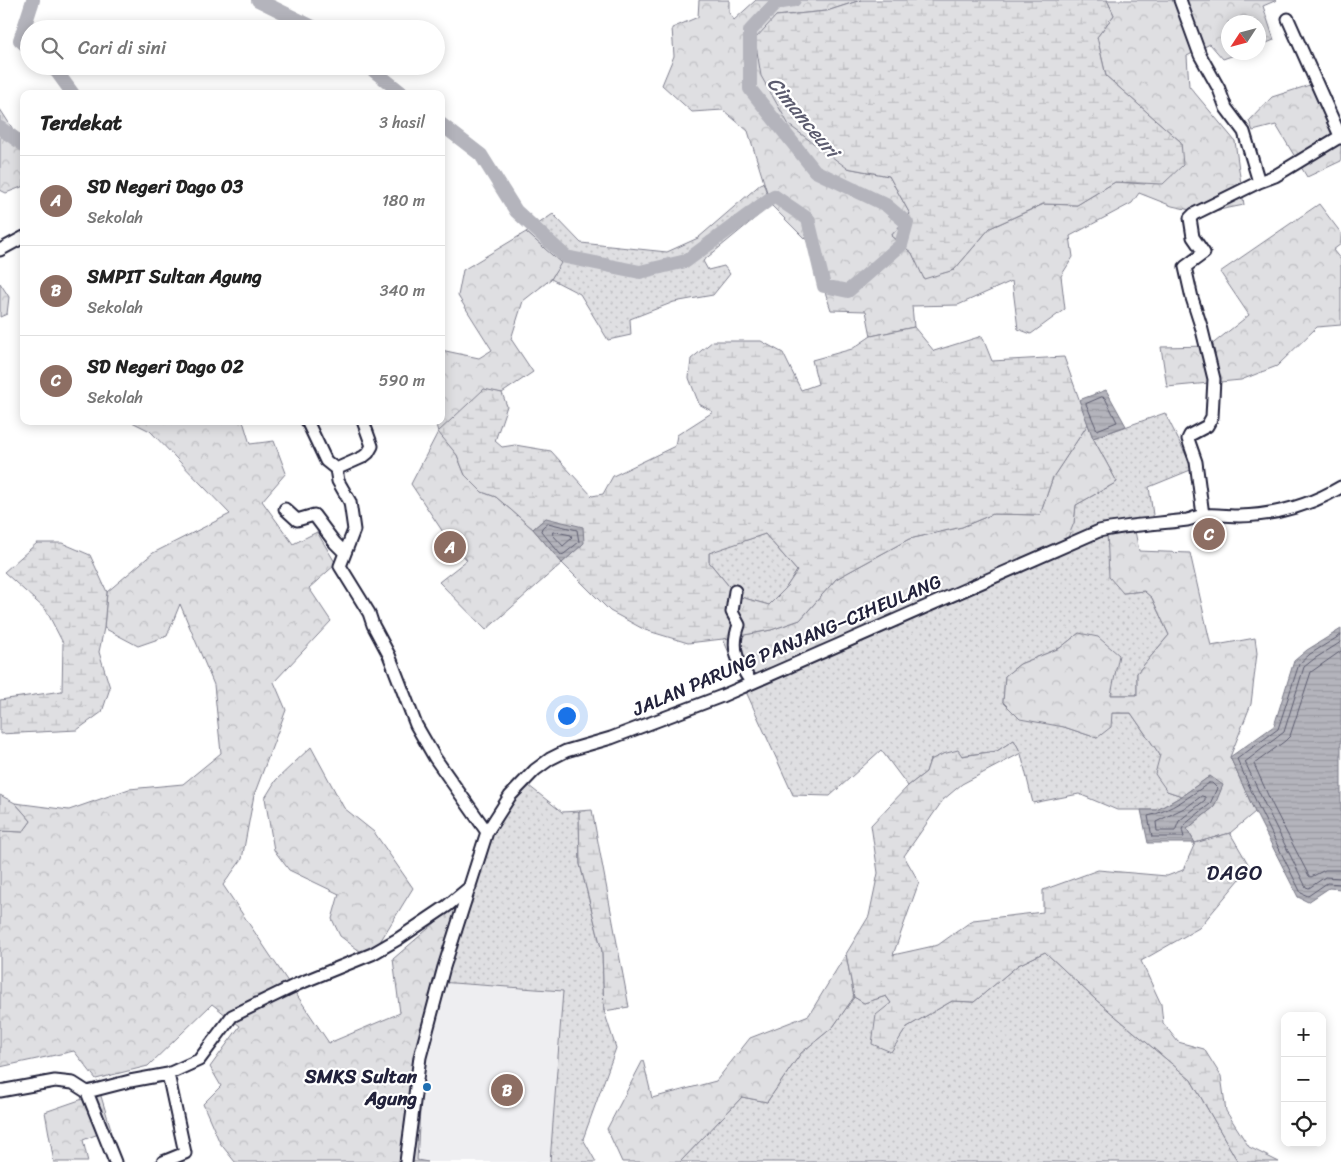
<!DOCTYPE html>
<html lang="id">
<meta charset="utf-8">
<style>
:root{--surface:#fff;--page:#f2f2f2;--text:#222;--muted:#767676;--line:#e0e0e0;--accent:#1f6fb2}
body{margin:0;font-family:Sriracha,sans-serif;background:var(--page);color:var(--text)}
.controls{position:absolute;right:15px;bottom:15px;display:grid;overflow:hidden;border-radius:10px;box-shadow:0 2px 12px #0003}
.controls button{width:45px;height:45px;display:grid;place-items:center;padding:0;border:0;border-bottom:1px solid var(--line);background:var(--surface);color:var(--text);font:25px sans-serif}
.compass{position:absolute;left:1221px;top:15px;width:45px;height:45px;border-radius:50%;background:var(--surface);box-shadow:0 2px 12px #0003;rotate:234deg}
.you{position:absolute;left:566px;top:715px;width:18px;height:18px;margin:-12px;border:4px solid #fff;border-radius:50%;background:#1a73e8;box-shadow:0 0 0 8px #1a73e833}
.badge{display:grid;place-items:center;width:32px;height:32px;border-radius:50%;background:var(--accent);color:#fff;font-size:16px;font-weight:700}
.pin{position:absolute;translate:-50% -50%;border:2px solid #fff;box-shadow:0 1px 5px #0006}
.list{margin:0;padding:0;list-style:none}
h2{display:flex;justify-content:space-between;align-items:center;height:65px;margin:0;padding:0 20px;font-size:21px}
h2 small{font-size:16px;font-weight:400;color:var(--muted)}
.list li{display:grid;grid-template-columns:32px 1fr auto;gap:15px;align-items:center;box-sizing:border-box;height:90px;padding:0 20px;border-top:1px solid var(--line)}
.list b{display:block;font-size:19px;white-space:nowrap}
.list p{margin:0;font-size:16px;white-space:nowrap;color:var(--muted)}
.list em{font-size:16px;font-style:normal;color:var(--muted)}
.icon{flex:none;width:28px;height:28px;fill:none;stroke:currentColor;stroke-width:2;stroke-linecap:round;stroke-linejoin:round}
.map{position:relative;flex:none;width:1341px;height:1162px;overflow:hidden}
.search{position:absolute;background:var(--surface);box-shadow:0 2px 12px #0003;left:20px;top:20px;width:425px;height:55px;display:flex;align-items:center;gap:12px;box-sizing:border-box;padding:0 18px;border-radius:28px;color:var(--muted);font-size:19px}
.panel{position:absolute;background:var(--surface);box-shadow:0 2px 12px #0003;left:20px;top:90px;width:425px;height:335px;border-radius:10px}
.map>svg:first-child{display:block}
.built{fill:#eeeef1}
.green{fill:url(#green-dots);stroke:#80808e}
.forest{fill:url(#forest-crowns);stroke:#80808e}
.wetland{fill:url(#wetland-marsh);stroke:#80808e;fill-rule:evenodd}
.water{fill:url(#water-rules);stroke:#7a7a88}
.lines{fill:none;stroke-linecap:round;stroke-linejoin:round}
.shore{stroke:#5c5c6f;stroke-width:1}
.river{stroke:#b4b4bc;stroke-width:14}
.minor-casing{stroke:#22223b;stroke-width:15}
.minor{stroke:#fff;stroke-width:11}
.poi-dot{fill:#1f6fb2;stroke:#fff;stroke-width:2}
.labels{text-anchor:middle;dominant-baseline:central;stroke-width:4.5;stroke-linejoin:round;paint-order:stroke}
.street-label{font-size:19px;fill:#22223b;stroke:#fff}
.poi-label{font-size:19px;font-weight:bold;fill:#22223b;stroke:#fff;text-anchor:end}
.water-label{font-size:20px;font-style:italic;fill:#5c5c6f;stroke:#fff}
.quarter-label{font-size:21px;letter-spacing:1px;fill:#22223b;stroke:#fff}
</style>
<div class="map">
<svg width="1341" height="1162" viewBox="0 0 1341 1162">
<defs>
<pattern id="green-dots" width="8" height="8" patternUnits="userSpaceOnUse" patternTransform="scale(1.25)"><rect width="8" height="8" fill="#dfdfe2"/><path d="M2 2h.1M6 6h.1" fill="none" stroke="#bfbfc3" stroke-width="1.8" stroke-linecap="round"/></pattern>
<pattern id="forest-crowns" width="20" height="18" patternUnits="userSpaceOnUse" patternTransform="scale(1.25)"><rect width="20" height="18" fill="#dfdfe2"/><path d="M2 6a3 3 0 1 1 6 0M12 15a3 3 0 1 1 6 0" fill="none" stroke="#bfbfc3"/></pattern>
<pattern id="wetland-marsh" width="20" height="14" patternUnits="userSpaceOnUse" patternTransform="scale(1.25)"><rect width="20" height="14" fill="#dfdfe2"/><path d="M1 5h8M5 5V1M11 12h8M15 12V8" fill="none" stroke="#bfbfc3"/></pattern>
<pattern id="water-rules" width="6" height="5" patternUnits="userSpaceOnUse" patternTransform="scale(1.25)"><rect width="6" height="5" fill="#b4b4bc"/><path d="M0 2.5h6" fill="none" stroke="#9a9aa2"/></pattern>
</defs>
<rect width="100%" height="100%" fill="#fff"/>
<filter id="ink" filterUnits="userSpaceOnUse"><feTurbulence type="fractalNoise" baseFrequency=".02" numOctaves="2"/><feDisplacementMap in="SourceGraphic" scale="10" xChannelSelector="R" yChannelSelector="G"/><feConvolveMatrix kernelMatrix="1 2 1 2 8 2 1 2 1" color-interpolation-filters="sRGB"/></filter>
<g filter="url(#ink)">
<path class="built" d="M439 982 563 991 550 1162H428L417 1160 422 1077Z"/>
<path class="green" d="M763 182 771 205 703 261 708 270 724 266 730 274 713 295 674 302 630 319 631 335 608 340 580 294 551 279 560 263 526 232 553 214 581 243 667 252 698 238Z
M1165 413 1193 469 1149 487 1154 522 1107 531 1123 593 1144 591 1152 598 1169 635 1137 673V695H1111L1079 633 1060 648 1020 664 1005 676 1003 702 1064 727 1097 738 1111 713H1131L1160 755 1167 791 1182 796 1157 810H1117L1079 794 1033 803 1021 754 1014 740 997 751 930 760 926 772 908 786 881 750 830 796 793 795 743 685 1074 523 1076 505 1117 482 1093 438Z
M765 534 797 571 785 589 769 605 737 596 709 562V552Z
M524 782 562 812 579 811 580 864 602 951 604 1011 616 1048 583 1139 596 1162H550L563 991 439 982 484 835Z
M1045 952 1095 999 1191 1080 1238 1162H680L742 1097 767 1102 801 1053 833 1027 854 997 864 1003 886 996 891 1003V1051L907 1027 952 1001 974 1002 1018 965Z"/>
<path class="forest" d="M699 0H729V13L734 20 756 0H861L827 11 776 16 847 168 889 176 910 214 891 236 912 253 924 278 954 270 990 228 1044 204 1077 205 1115 182 1145 184 1181 142 1106 76 1097 37 1114 15 1107 0H1277L1263 6 1274 40 1259 46 1258 22H1228V52L1240 53 1223 59 1210 44 1187 56 1189 86 1235 141 1244 205 1204 213 1172 206 1139 193 1132 203 1070 236 1073 257 1061 276 1065 309 1031 334 1018 329 1012 281 958 305 912 306 914 327 871 336 866 311 831 310 809 243 771 205 748 131 723 110 692 112 662 85 674 56 672 28 698 17Z
M1316 83 1339 119 1341 126V161L1307 177 1276 125 1253 131 1249 121 1272 97Z
M0 109 16 134 24 139V186L6 193 0 190Z
M1319 204 1341 233V244L1333 250 1341 260V325L1317 327 1277 366 1241 380 1167 387 1161 347 1210 346 1249 315 1220 272Z
M526 232 561 263 551 279 523 301 511 339 533 372 502 393 484 390 439 432 457 455 465 475 482 492 496 497 533 529 562 563 486 630 439 582 467 560 443 532 411 484 438 432 435 421H441V350L479 358 492 350 458 296 463 270Z
M0 283 9 297 7 314 0 317Z
M130 421H243L250 444 274 441 286 473 262 501 293 544 317 532 336 564 309 588 331 621 274 682 286 710 254 795 242 859 223 885 329 1043 400 1013 393 959 465 897 439 982 422 1077 417 1160 428 1162H235L220 1143 203 1104 221 1086 210 1067 240 1026 212 1004 148 1066 96 1079 74 1051 0 1067V831L23 832 31 821 15 803 69 810 129 789 183 784 221 753 214 685 180 604 167 636 138 646 104 628 107 592 153 553 230 514 150 431Z
M1088 424 1093 438 1117 482 1076 505 1074 523 1064 547 743 685 723 639 771 630 800 620 836 579 909 539 962 527 993 514 1040 515 1053 477Z
M1134 526 1139 551 1190 553 1211 646 1255 638 1257 653 1251 704 1230 757 1255 812 1230 833 1195 843 1187 829 1214 807 1210 776 1182 796 1167 791 1155 774 1160 755 1131 713H1112L1111 727 1097 738 1064 727 1020 719 1003 702 1005 676 1020 664 1060 648 1079 633 1098 637 1119 655 1111 695H1137V673L1169 635 1152 598 1144 591 1123 593 1109 577 1107 531Z
M311 747 344 808 374 832 413 888 378 945 361 952 340 936 332 919 339 894 289 870 274 850 265 798 276 780Z
M846 954 854 997 833 1027 801 1053 767 1102 742 1097 680 1162H622L607 1129 643 1060 652 1098 716 1081 750 1038 809 1015Z
M100 1093 111 1129 83 1140 88 1162H54L45 1112Z"/>
<path class="wetland" d="M861 0H1107L1114 15 1097 37 1106 76 1181 142 1183 165 1163 184 1115 182 1077 205 1043 204 990 228 954 270 924 279 912 253 891 236 910 214 889 176 847 168 789 125 761 76 755 39 776 16 827 11Z
M914 327 934 351 982 336 992 361 1064 357 1088 424 1053 477 1040 515 993 514 962 527 909 539 836 579 800 620 771 630 723 639 688 643 645 630 610 611 562 563 584 543 546 518 533 529 496 497 482 492 465 475 457 455 438 432 484 389 502 393 507 406 495 441 502 447 515 445 551 451 592 496 603 494 613 476 675 446 677 435 713 412 699 404 689 378 691 359 713 341H761L783 353 801 390 818 384 812 360 852 349 871 336ZM765 534 797 571 785 589 769 605 737 596 709 562V553Z
M37 543H62L90 555 107 592 104 628 99 652 110 688 102 712 77 730 0 734V700L62 691 63 643 46 610 4 572Z
M1014 740 1021 753 962 784 943 800 904 856 919 882 893 955 938 945 973 920 1043 912V890L1098 870 1167 876 1183 870 1195 843 1230 833 1250 867 1199 928 1141 961 1161 1004 1163 1023 1178 1042 1204 1049 1221 1076 1226 1111 1249 1147 1279 1162H1238L1191 1080 1095 999 1045 952 1018 965 974 1002 952 1001 907 1027 891 1052 872 1044 876 1015 891 1003 886 996 864 1003 854 997 846 954 869 916 878 873 871 825 908 786 926 772 930 760 943 754 958 750 962 756 997 751Z
M0 795 15 803 31 821 23 832 0 831Z
M592 810 629 1007 604 1011 602 951 580 864 579 811Z"/>
<path class="water" d="M1106 390 1126 426 1093 438 1079 400Z
M546 518 583 527 584 543 562 563 533 529Z
M1341 629V889L1329 888 1308 902 1298 897 1255 812 1230 757 1274 726 1294 661 1307 650Z
M1210 776 1223 785 1214 807 1187 829 1195 843H1148L1141 810H1157L1182 796Z"/>
<g class="lines">
<path class="shore" d="M1102 397 1105 398 1117 422 1097 430 1086 404Z
M548 523 577 530 579 542 564 554 561 555 541 531 542 528Z
M553 532H556L571 535 572 538 563 546 553 535Z
M1341 635 1310 654 1299 664 1278 729 1237 759 1260 810 1301 893 1308 896 1327 883 1341 884
M1341 642 1314 659 1304 667 1284 732 1245 762 1266 807 1306 887 1309 888 1325 877 1341 878
M1341 651 1311 672 1290 736 1285 741 1254 764 1272 804 1309 876 1311 877 1325 870H1341
M1209 783H1212L1217 788 1210 804 1184 825 1182 830 1184 837H1152L1148 816C1171 811 1190 796 1209 783Z
M1202 796 1205 797V800L1179 821 1175 831H1157L1156 822 1188 806Z"/>
<path class="river" d="M258 0 317 29
M29 48 20 40 33 0
M50 66 57 72 73 94
M368 66 403 94
M441 124 481 155 516 211 566 257 640 272 686 261 774 196 808 219 824 286 848 291 901 245 907 223 886 205 815 171 750 89V31L776 3 794 0
M0 128 24 145"/>
<defs>
<path id="minor" d="M1180 0 1200 55 1219 89 1226 108 1244 132 1259 182
M1288 19 1341 138
M0 250 24 237
M307 421 326 461 336 469
M363 421 372 446 368 453 363 457 336 469 338 481 350 502 354 530 340 566 369 613 373 625 389 655 416 725 435 758 487 832
M285 509 297 520 314 515 335 543 345 553
M1203 515 1196 462 1188 439 1190 435 1207 426 1212 417 1214 379 1201 326 1192 298 1185 267 1204 253 1193 237 1190 218 1194 214 1259 182 1275 176 1341 136
M735 591 732 612 739 625C730 649 738 663 751 682
M0 1091 55 1081 73 1083 87 1092 130 1081 168 1074 199 1060 232 1016 298 984 372 954 398 939 447 906 470 887
M87 1092 115 1162
M163 1162 185 1153 168 1074
M406 1162 420 1057 444 967 487 832 510 796 535 770 550 759 566 751 611 738 722 696 1099 531C1128 525 1157 524 1187 520 1193 519 1199 515 1205 515 1216 514 1228 516 1239 516 1276 515 1309 506 1341 487"/>
</defs>
<use href="#minor" class="minor-casing"/>
<use href="#minor" class="minor"/>
</g>
</g>
<circle class="poi-dot" cx="427" cy="1087" r="5"/>
<g class="labels">
<g class="street-label">
<text transform="translate(787 645) rotate(-23)">JALAN PARUNG PANJANG–CIHEULANG</text>
</g>
<g class="poi-label">
<text x="417" y="1076">SMKS Sultan<tspan x="417" dy="22">Agung</tspan></text>
</g>
<g class="water-label">
<text transform="translate(803 117) rotate(50)">Cimanceuri</text>
</g>
<g class="quarter-label">
<text x="1235" y="873">DAGO</text>
</g>
</g>
</svg>
<div class="controls">
<button>+</button>
<button>−</button>
<button><svg class="icon" aria-label="locate" viewBox="0 0 24 24"><circle cx="12" cy="12" r="6"/><path d="M12 2v4M12 18v4M2 12h4M18 12h4"/></svg></button>
</div>
<svg class="compass" viewBox="-18 -18 36 36"><path d="M0-13l5 13h-10z" fill="#e53935"/><path d="M0 13l5-13h-10z" fill="#767676"/></svg>
<div class="you"></div>
<div class="pin badge" style="left:450px;top:547px;background:#8d6e63">A</div>
<div class="pin badge" style="left:507px;top:1090px;background:#8d6e63">B</div>
<div class="pin badge" style="left:1209px;top:534px;background:#8d6e63">C</div>
<div class="search"><svg class="icon" aria-label="search" viewBox="0 0 24 24"><circle cx="10" cy="10" r="6"/><path d="M15 15l6 6"/></svg>Cari di sini</div>
<section class="panel">
<h2>Terdekat<small>3 hasil</small></h2>
<ul class="list">
<li><span class="badge" style="background:#8d6e63">A</span><div><b>SD Negeri Dago 03</b><p>Sekolah</p></div><em>180 m</em></li>
<li><span class="badge" style="background:#8d6e63">B</span><div><b>SMPIT Sultan Agung</b><p>Sekolah</p></div><em>340 m</em></li>
<li><span class="badge" style="background:#8d6e63">C</span><div><b>SD Negeri Dago 02</b><p>Sekolah</p></div><em>590 m</em></li>
</ul>
</section>
</div>
